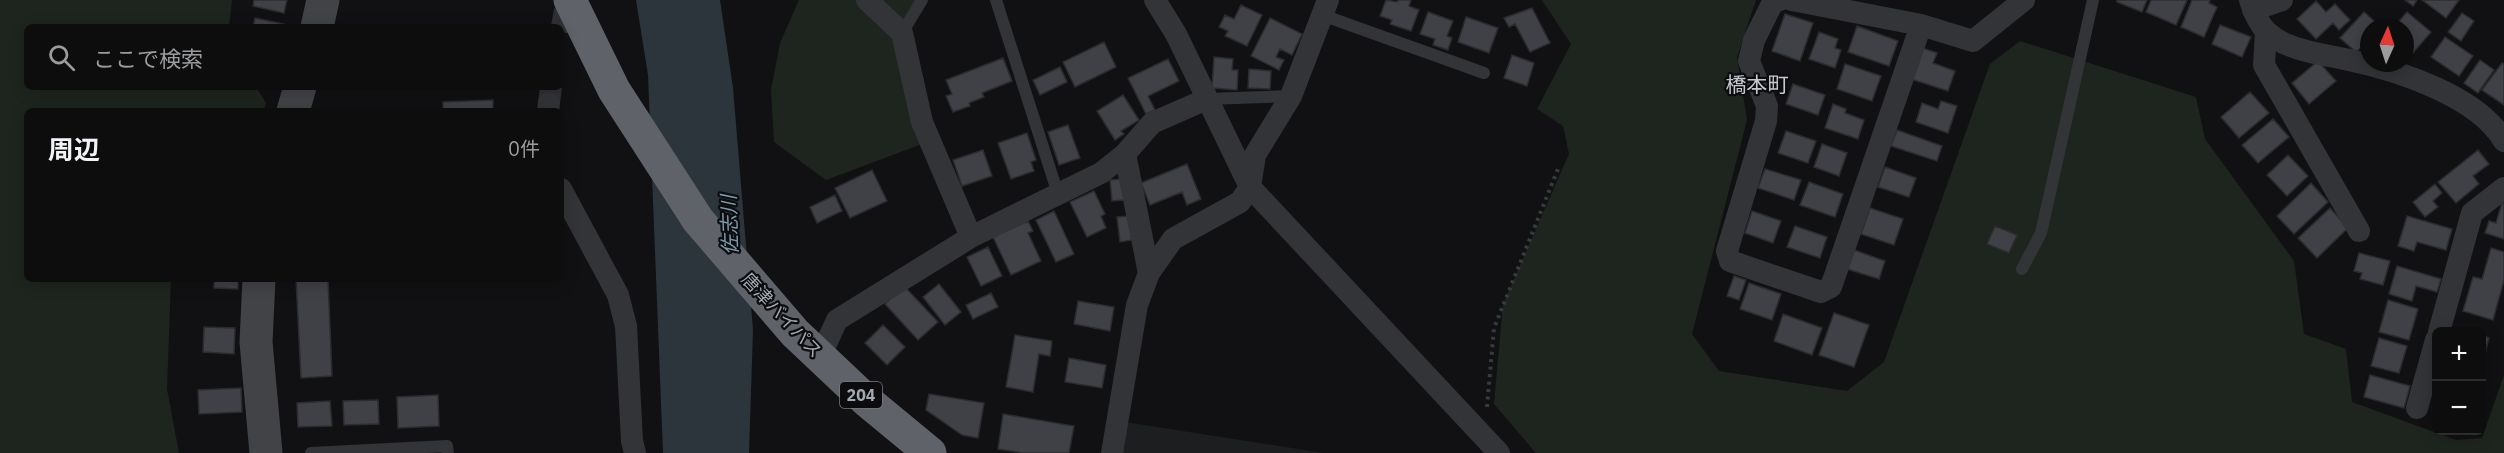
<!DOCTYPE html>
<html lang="ja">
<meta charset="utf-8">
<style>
:root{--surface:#0d0d0e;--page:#1b1b1c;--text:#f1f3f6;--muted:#9a9c9e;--line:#2d2d2e}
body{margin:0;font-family:"IBM Plex Sans","Noto Sans JP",sans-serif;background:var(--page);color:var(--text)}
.controls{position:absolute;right:18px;bottom:18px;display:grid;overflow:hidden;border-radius:9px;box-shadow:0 3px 15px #0003}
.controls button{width:54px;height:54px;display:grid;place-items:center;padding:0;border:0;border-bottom:2px solid var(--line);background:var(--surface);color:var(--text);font:30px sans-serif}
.compass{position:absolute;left:2360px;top:18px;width:54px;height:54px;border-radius:50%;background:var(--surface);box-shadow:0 3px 15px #0003;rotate:3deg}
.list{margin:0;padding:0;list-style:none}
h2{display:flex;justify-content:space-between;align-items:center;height:78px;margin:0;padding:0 24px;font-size:26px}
h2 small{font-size:20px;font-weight:400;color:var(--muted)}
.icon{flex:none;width:33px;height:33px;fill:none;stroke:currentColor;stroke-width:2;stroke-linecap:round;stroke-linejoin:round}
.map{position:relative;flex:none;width:2504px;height:453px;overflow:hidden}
.search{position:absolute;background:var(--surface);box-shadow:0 3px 15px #0003;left:24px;top:24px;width:540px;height:66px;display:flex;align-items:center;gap:15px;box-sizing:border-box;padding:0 21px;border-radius:9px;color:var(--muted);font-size:22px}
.panel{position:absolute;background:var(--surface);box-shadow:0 3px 15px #0003;left:24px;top:108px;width:540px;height:174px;border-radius:9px}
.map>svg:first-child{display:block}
.built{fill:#1d1e20}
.green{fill:#1e251e}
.water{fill:#2b353b}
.building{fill:#404146;stroke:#2b2c2f;stroke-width:1.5}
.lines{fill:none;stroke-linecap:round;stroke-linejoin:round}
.street-tunnel{stroke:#2e3033;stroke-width:22;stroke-dasharray:22 11;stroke-linecap:butt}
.path{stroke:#383b3e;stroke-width:4;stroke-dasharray:3 4.5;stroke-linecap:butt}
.lane{stroke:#323437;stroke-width:12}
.street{stroke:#323437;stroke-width:22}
.secondary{stroke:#414347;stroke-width:33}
.highway{stroke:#5f6268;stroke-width:33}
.labels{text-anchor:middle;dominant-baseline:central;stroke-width:4.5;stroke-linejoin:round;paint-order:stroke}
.shield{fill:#0c0c0e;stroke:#767b82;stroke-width:1.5}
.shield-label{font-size:16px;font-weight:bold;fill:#a3aab3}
.street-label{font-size:18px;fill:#a3aab3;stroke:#0c0c0e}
.water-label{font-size:20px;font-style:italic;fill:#7b9bad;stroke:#0c0c0e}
.quarter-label{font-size:21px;fill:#c4c8cf;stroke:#0c0c0e}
</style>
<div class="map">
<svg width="2504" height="453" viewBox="0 0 2504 453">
<rect width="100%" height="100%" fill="#111113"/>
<path class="built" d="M1125 422 1324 453H1120Z"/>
<path class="green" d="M0 0H232L229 27H27V87H256L266 103 264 111H27V279H171L167 389 179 453H0Z
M799 0H916L896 36 922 144 826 180 774 142 771 90 780 43Z
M1542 0H1756L1737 57 1747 120 1692 334 1719 371 1847 391 1884 362 1990 64 2020 41 2196 97 2205 139 2294 261 2304 334 2346 349 2352 402 2456 440 2482 438 2504 375V453H1536L1494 404 1503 304 1569 154 1563 126 1537 109 1571 44Z"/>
<path class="water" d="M636 0H720L733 88 753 330 749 453H663L648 75Z"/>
<path class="building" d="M254 0H287L284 13 253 6Z
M1386 0 1397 2 1398 0H1411L1409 6 1419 10 1411 31 1390 24 1392 20 1380 16Z
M2117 0H2147L2142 12 2117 2Z
M2151 0H2187L2176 25 2146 12Z
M2192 0H2210L2209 3 2217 7 2204 37 2181 27Z
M2405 0H2417L2413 6Z
M2422 0H2459L2446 18Z
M2316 1 2326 12 2335 4 2350 20 2339 30 2333 23 2316 39 2297 19Z
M1241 5 1262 15 1247 46 1225 36 1228 31 1219 27 1225 15 1234 19Z
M1532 8 1550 43 1530 52 1515 24 1509 27 1504 18Z
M1428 12 1453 21 1447 36 1452 38 1448 50 1433 45 1435 39 1420 34Z
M2364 12 2381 27H2369V40L2356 52 2340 38Z
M2407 12 2431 32 2413 53 2409 49 2405 54V27H2394Z
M2462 13 2474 21 2461 41 2448 32Z
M1785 14 1813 23 1800 61 1772 51Z
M1466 17 1498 28 1489 53 1458 42Z
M255 18 284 24 283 27H253Z
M1270 18 1302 34 1292 55 1280 49 1276 57 1284 60 1279 70 1251 56Z
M2220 25 2251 37 2242 57 2212 44Z
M1857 26 1898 41 1889 66 1848 52Z
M1819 32 1838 39 1835 48 1841 50 1835 68 1809 59Z
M2445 37 2473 56 2459 76 2431 57Z
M1104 42 1116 67 1075 87 1063 62Z
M1922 48 1937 53 1933 63 1955 71 1948 91 1911 79Z
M1512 55 1534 63 1527 86 1504 78Z
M1214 57 1233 59 1232 70H1238L1237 90 1212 88Z
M1003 58 1012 81 982 93 984 97 969 103 970 106 953 112 946 96 952 94 946 80Z
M1168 59 1179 81 1148 96 1155 110 1146 114 1128 78Z
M2480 60 2494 70 2478 93 2464 83Z
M2318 61 2336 81 2309 104 2292 83Z
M2502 63 2504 64V105L2482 90Z
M1845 64 1881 76 1872 101 1837 89Z
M1060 67 1067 82 1040 95 1033 80Z
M1249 69 1271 71 1270 89 1248 88Z
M1793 84 1825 95 1818 115 1786 104Z
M2250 92 2269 113 2239 138 2221 117Z
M1123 95 1139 120 1121 131 1124 134 1115 140 1097 111Z
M493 100V111H443V102Z
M1941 101 1957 106 1948 133 1916 122 1922 103 1938 109Z
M1833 104 1846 109 1845 113 1864 120 1858 139 1825 128Z
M2273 119 2289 137 2258 163 2242 145Z
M1068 125 1080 158 1059 165 1048 132Z
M1897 130 1942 146 1937 161 1891 146Z
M1786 131 1816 141 1808 163 1778 153Z
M1027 133 1036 160 1031 162 1034 171 1011 179 998 143Z
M1822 144 1847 153 1839 176 1814 167Z
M983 150 992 176 962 186 953 160Z
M2478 150 2489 164 2473 176 2479 184 2456 203 2438 182Z
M2288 155 2308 176 2287 196 2267 175Z
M1187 164 1201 199 1187 205 1182 192 1150 205 1141 183Z
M1885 167 1916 178 1909 197 1878 187Z
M1765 169 1801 180 1794 200 1758 188Z
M872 170 887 201 850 218 835 188Z
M1121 179 1124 200 1112 201 1110 180Z
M1809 182 1843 194 1835 217 1800 205Z
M2311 183 2328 202 2294 234 2277 216Z
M2435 184 2442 193 2433 201 2438 207 2425 217 2413 202Z
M1094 191 1105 214 1101 216 1106 228 1087 237 1070 202Z
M835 195 842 211 817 223 810 207Z
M2502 203 2504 204V239L2485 233 2489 221 2496 223Z
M1870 208 1903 219 1894 245 1861 234Z
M2330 208 2348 228 2317 258 2298 238Z
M1054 211 1074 254 1056 262 1036 220Z
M1752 211 1781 221 1773 243 1745 233Z
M1128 216 1132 240 1120 242 1117 217Z
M2407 216 2452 229 2446 250 2417 242 2414 251 2398 246Z
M1028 221 1033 231 1028 233 1041 261 1011 275 993 237Z
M1795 226 1827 237 1820 258 1787 247Z
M1995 226 2017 235 2009 253 1987 244Z
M988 247 1002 276 981 286 967 257Z
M2491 248 2504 252V280L2493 320 2463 311 2473 277 2482 279Z
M1854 250 1885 261 1879 279 1847 269Z
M2359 253 2390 261 2383 285 2360 279 2362 273 2354 271Z
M2397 266 2441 279 2437 292 2416 286 2412 301 2389 294Z
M1734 276 1746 280 1739 300 1727 296Z
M214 279H238V289L214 288Z
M296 279H328L332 376 301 378Z
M1749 283 1781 294 1772 320 1740 309Z
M939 284 961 312 945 325 923 297Z
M904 286 938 322 918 340 885 304Z
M991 293 998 307 973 319 966 305Z
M2388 300 2418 309 2409 340 2379 332Z
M1078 301 1114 307 1110 331 1074 324Z
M1834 313 1869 325 1854 367 1819 355Z
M1783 314 1822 328 1812 355 1774 341Z
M883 325 905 347 887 365 865 343Z
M204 327 235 328 234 354 203 352Z
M1015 335 1052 341 1050 356 1039 354 1033 392 1006 387Z
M2482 335 2489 338 2482 364Z
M2379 338 2407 346 2399 373 2371 366Z
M1069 358 1106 365 1102 388 1065 382Z
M2370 375 2410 386 2404 408 2364 397Z
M241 388 242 412 199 414 198 390Z
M929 394 984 403 978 438 962 435 926 410Z
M438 395 439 426 398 428 397 397Z
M378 400 379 424 344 425 343 401Z
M330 401 332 426 298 427 297 403Z
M1003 414 1074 426 1069 453H1024L998 449Z"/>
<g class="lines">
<path class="street-tunnel" d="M561 32 567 0
M549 103 551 87"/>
<path class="path" d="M1487 407 1494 328 1558 169"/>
<path class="lane" d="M996 0 1058 194
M1322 15 1484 73
M902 33 922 0
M1207 99 1291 96
M2022 269 2041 233 2093 0
M311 453 447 446 448 453"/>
<path class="street" d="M867 0 902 33 922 122 971 237
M1155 0 1176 34 1250 187 1499 453
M1780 0 1773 2 1754 40 1749 61 1767 106 1766 121 1727 251 1730 261 1821 292 1831 287 1921 25
M1792 0 1921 25 1973 41 2024 0
M2250 0C2253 10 2259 24 2267 32 2287 51 2323 54 2349 60 2397 70 2478 96 2504 141
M2253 10 2282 0
M2266 32 2264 65 2359 231
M548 111 549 103
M1125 154 1149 273
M561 189 618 295 626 326 632 441 635 453
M2439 332 2472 213 2504 188
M820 357 837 320 971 237 1101 173 1125 154 1152 123 1207 99
M2417 408 2436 340
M1112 453 1137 305 1149 273 1173 239 1240 202 1250 187 1255 155 1291 96 1328 0"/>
<path class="secondary" d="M317 27 323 0
M293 111 300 87
M259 279 256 342 266 453"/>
<path class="highway" d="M570 0 614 90 698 220 795 333 867 401 930 453"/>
</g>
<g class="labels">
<rect class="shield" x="840" y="382" width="42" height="26" rx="4.5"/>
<g class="shield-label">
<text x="861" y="395">204</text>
</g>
<g class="street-label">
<text transform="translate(782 315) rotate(47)">唐津バイパス</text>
</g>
<g class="water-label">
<text transform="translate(729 225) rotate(-92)">佐志川</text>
</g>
<g class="quarter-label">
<text x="1757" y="84">橋本町</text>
</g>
</g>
</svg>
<div class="controls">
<button>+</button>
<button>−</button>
</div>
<svg class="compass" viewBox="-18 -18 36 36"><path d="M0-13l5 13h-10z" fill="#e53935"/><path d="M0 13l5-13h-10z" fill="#9a9c9e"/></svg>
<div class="search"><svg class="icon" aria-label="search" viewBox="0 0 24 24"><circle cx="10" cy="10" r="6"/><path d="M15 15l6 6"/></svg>ここで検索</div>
<section class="panel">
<h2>周辺<small>0件</small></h2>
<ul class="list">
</ul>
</section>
</div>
